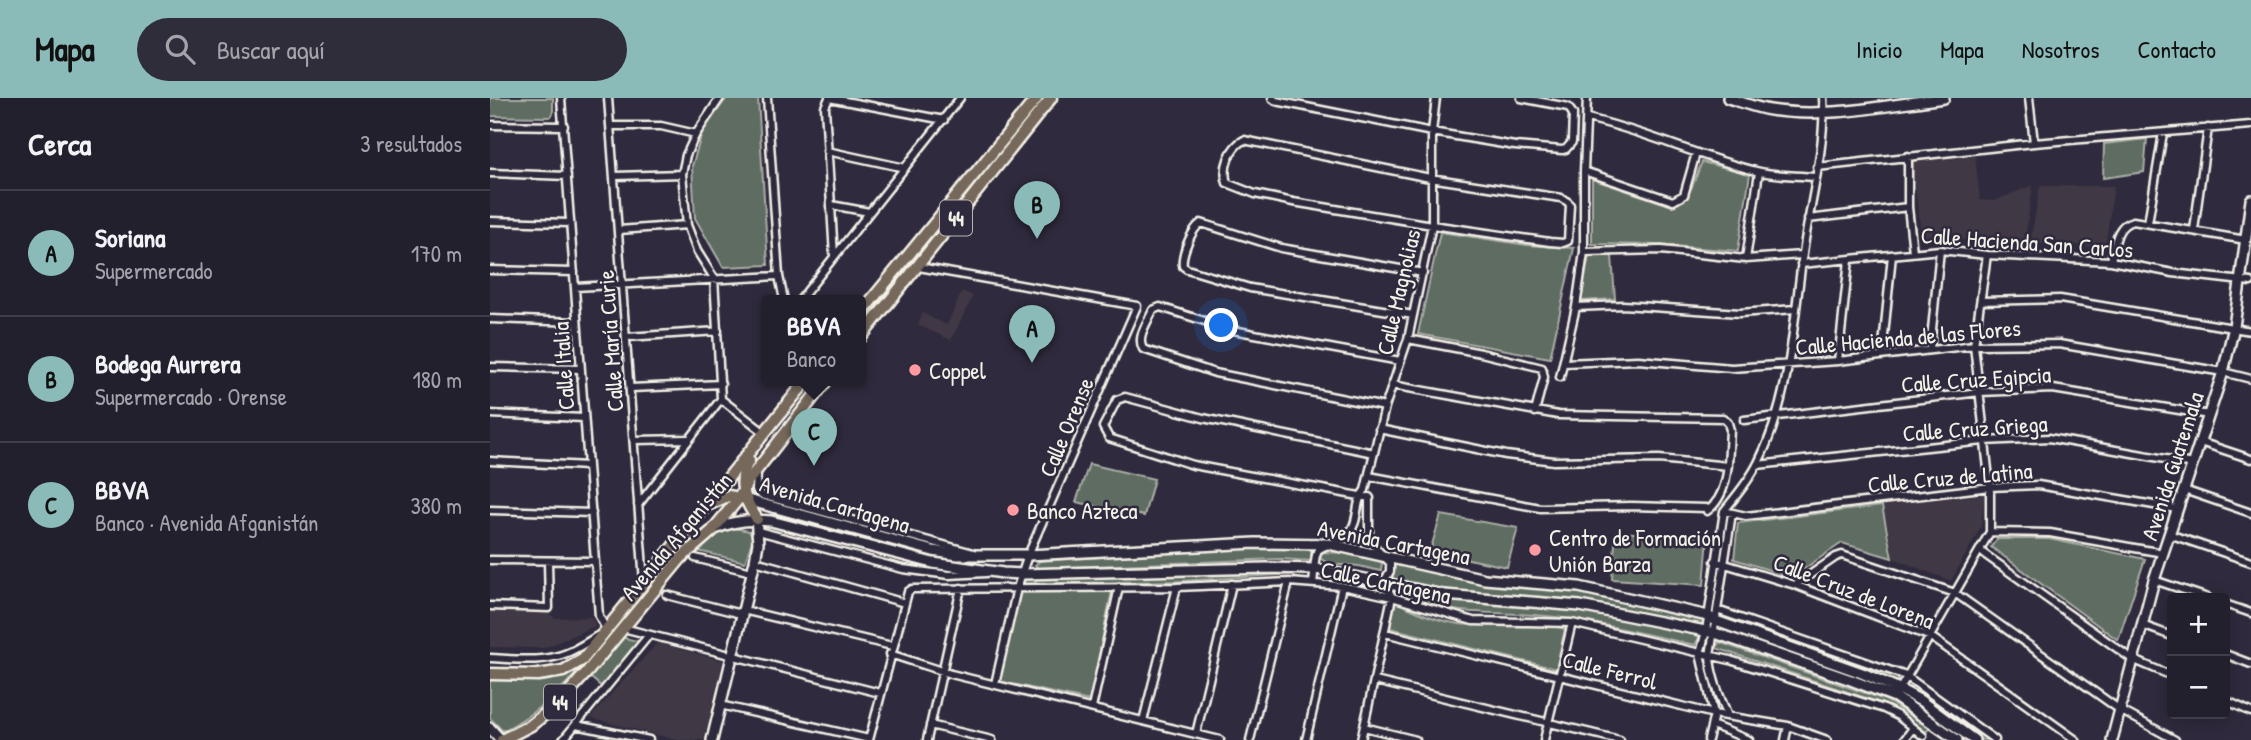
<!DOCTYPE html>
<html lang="es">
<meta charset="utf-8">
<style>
:root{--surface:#23202e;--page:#2f2d3a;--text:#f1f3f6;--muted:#a3a3aa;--line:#403e4a;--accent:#8bbbb9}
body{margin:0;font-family:"Patrick Hand",sans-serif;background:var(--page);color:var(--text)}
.controls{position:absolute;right:21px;bottom:21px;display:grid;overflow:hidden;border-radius:7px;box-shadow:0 4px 18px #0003}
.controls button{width:63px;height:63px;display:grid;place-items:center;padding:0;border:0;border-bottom:2px solid var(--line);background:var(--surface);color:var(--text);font:35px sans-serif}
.you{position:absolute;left:732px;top:228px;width:24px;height:24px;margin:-18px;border:5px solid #fff;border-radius:50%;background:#1a73e8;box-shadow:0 0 0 10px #1a73e833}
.badge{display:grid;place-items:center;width:46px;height:46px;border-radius:50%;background:var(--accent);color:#111;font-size:23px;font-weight:700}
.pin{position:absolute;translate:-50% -58px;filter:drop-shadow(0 2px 4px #0008)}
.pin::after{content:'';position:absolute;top:37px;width:24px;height:21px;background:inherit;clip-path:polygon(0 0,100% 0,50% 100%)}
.popup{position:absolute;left:271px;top:197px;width:105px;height:91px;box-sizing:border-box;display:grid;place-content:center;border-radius:7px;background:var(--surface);filter:drop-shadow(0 2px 5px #0005);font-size:23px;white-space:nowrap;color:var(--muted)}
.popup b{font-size:26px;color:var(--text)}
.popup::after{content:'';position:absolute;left:50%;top:100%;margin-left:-14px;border:14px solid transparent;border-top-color:var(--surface)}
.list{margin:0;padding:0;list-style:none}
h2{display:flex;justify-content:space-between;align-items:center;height:91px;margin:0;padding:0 28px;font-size:30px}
h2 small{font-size:23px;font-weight:400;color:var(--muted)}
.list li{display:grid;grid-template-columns:46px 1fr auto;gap:21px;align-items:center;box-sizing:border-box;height:126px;padding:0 28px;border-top:2px solid var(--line)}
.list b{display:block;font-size:26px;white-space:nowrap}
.list p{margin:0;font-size:23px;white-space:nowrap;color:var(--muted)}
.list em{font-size:23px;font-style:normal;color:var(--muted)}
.icon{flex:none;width:38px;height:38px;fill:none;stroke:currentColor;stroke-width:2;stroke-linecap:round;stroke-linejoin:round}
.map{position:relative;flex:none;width:1761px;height:642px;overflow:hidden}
header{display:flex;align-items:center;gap:42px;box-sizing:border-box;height:98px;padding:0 35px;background:var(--accent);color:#111}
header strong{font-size:33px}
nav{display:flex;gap:38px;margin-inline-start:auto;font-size:24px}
.search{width:490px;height:63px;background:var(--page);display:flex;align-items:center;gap:18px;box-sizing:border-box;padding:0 24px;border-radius:38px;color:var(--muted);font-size:26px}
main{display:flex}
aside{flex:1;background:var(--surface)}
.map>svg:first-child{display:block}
.built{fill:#403844}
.green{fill:#5e6c62;stroke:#a9aea5;stroke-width:2}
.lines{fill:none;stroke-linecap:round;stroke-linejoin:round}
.street-casing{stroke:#f4f1e8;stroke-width:11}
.secondary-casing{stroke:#f4f1e8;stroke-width:14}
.primary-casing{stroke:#f4f1e8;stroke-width:15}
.street{stroke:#2f2a3d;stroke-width:6}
.secondary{stroke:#2f2a3d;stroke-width:9}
.primary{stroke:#76695c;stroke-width:10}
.poi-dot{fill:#ff9aa2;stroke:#2f2a3d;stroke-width:2.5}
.labels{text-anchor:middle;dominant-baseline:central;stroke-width:5;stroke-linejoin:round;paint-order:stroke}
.shield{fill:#2f2a3d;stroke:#b9b5b5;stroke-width:2}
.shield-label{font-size:21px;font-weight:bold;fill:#f4f1e8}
.street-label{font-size:23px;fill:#f4f1e8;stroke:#2f2a3d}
.poi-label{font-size:23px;fill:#f4f1e8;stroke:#2f2a3d;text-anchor:start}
</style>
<header>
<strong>Mapa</strong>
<div class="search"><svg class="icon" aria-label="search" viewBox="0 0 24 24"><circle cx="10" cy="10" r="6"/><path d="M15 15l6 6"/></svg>Buscar aquí</div>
<nav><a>Inicio</a><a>Mapa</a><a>Nosotros</a><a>Contacto</a></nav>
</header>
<main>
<aside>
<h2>Cerca<small>3 resultados</small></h2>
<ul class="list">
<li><span class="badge">A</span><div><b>Soriana</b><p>Supermercado</p></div><em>170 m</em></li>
<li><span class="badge">B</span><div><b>Bodega Aurrera</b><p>Supermercado · Orense</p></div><em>180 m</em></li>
<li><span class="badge">C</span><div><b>BBVA</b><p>Banco · Avenida Afganistán</p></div><em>380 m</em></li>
</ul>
</aside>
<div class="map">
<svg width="1761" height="642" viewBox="0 0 1761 642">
<rect width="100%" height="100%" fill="#2f2a3d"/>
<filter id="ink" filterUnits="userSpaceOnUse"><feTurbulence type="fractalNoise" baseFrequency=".0143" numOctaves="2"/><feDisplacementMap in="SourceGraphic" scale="14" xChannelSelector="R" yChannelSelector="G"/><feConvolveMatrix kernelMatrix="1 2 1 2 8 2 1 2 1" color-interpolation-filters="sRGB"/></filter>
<g filter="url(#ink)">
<path class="built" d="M1485 58 1490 102 1504 103 1543 87 1534 146H1508L1455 140 1432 143 1422 64Z
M1550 88H1624L1615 150 1572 146H1540Z
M472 193 483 198 461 242 428 227 432 215 457 227Z
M1494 396 1491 429 1461 483 1403 460 1393 408Z
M0 510 54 511 65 520 102 519 105 528 54 550 0 549Z
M167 545 233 563 214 642H187L100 620Z"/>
<path class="green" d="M0 0H63V16L60 19 0 18Z
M237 0H268L278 167 233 169 205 120 202 68 213 32Z
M1657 41 1654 74 1613 80 1614 46Z
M1212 64 1260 76 1248 153 1171 147 1102 146V81L1182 108C1201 103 1204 81 1212 64Z
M950 134 1037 147 1084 150 1060 260 928 236Z
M1099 157 1122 158 1125 201 1091 203Z
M599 366 664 381 654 418 586 404Z
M1392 408 1402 460 1352 445 1302 479 1244 461 1248 425Z
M951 417 1028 430 1017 469 940 453Z
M234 428 259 433 263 440 255 464 204 452Z
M1126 434 1218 439 1214 487 1122 481Z
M1507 441H1559L1655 461 1628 542 1501 449Z
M784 450 821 451V463L791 461 548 470 545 467 550 463 721 452Z
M831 454 854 455 892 464 891 473C883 472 875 469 868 468 855 466 840 470 829 459Z
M910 464 1089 493 1215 522 1212 526 1074 501 958 493 905 481 900 477 905 466Z
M819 472 817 477 804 476 691 483 534 486 535 481 593 477Z
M910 489 1088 510 1211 536 1205 547C1161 538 1117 526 1073 520 1017 511 962 522 909 497Z
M529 491 622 492 600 603 509 583Z
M905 503C930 516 964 530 991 526L1065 528 1075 531 1066 571 900 530Z
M1230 515 1402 575 1409 580 1406 584 1343 559 1229 520Z
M130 539 152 544 113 590 100 579Z
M1229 544 1395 602 1440 630 1436 634 1409 614 1391 605 1226 550Z
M100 560C73 591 50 613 13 633L0 620V581L54 583 76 578Z
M1422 584 1501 642H1492L1419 589Z"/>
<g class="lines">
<defs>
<path id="street" d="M71 0 109 518 116 531
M118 0 154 484
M230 0 206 36 196 57 192 76 197 127 207 153 224 180 231 301
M277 0 289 178 294 202
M782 0 786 3 942 34 1025 48 1072 52 1076 51 1082 44 1083 16 1078 9 1031 0
M1539 0 1544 45
M1097 20C1155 33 1209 59 1266 73 1285 78 1306 77 1325 79
M0 27 74 28
M120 28H171L206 36
M754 42 940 80 1071 100 1078 104 1080 107 1078 143 1073 145 1060 144 942 127 803 104 765 96 737 85C732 70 740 49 754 42Z
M337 53 415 70
M1418 58V109L1423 154
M1327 69 1544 45 1761 27
M1094 73 1183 103 1194 97 1206 55
M0 75 77 78
M125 78 192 76
M341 107 379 114
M1318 121 1418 109
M0 123 80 125
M1658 125 1673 35
M129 132 197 127
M1704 132 1718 30
M1094 154 1171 152 1256 161 1312 157
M344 158 335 9 339 0 454 22
M1256 161 1269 74
M1621 163C1625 148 1625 127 1643 123L1756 142
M1311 166 1450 152 1497 157 1621 163 1683 175 1761 184
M429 169 647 208 538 457 527 490 505 586
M0 172 84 174
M85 189 289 178
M310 202 470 0
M1491 203 1570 201 1761 233
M1086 209 1133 207 1250 215 1306 211
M923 217 760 190 697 171 693 168C691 156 702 131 711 125L791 150 933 175
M0 221 87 224
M137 239 228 233
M918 241 991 255 1052 270 1054 279 1045 314
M1440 251 1450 152
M1392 258 1402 157
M1348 263 1359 162
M1074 265 1148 262 1242 270 1348 263 1484 247 1569 246 1733 274 1761 281
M0 269 90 271
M1070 279 1086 209 1094 154V73L1097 0
M141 290 231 286
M231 301 275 335
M895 309 725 275 653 251C646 239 658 224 663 212L670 209 743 232 910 263
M0 316 94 320
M1254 322 1490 294 1563 291 1719 317
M889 331 1016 357 1064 363 1169 361 1238 368
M145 342 198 341
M1710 344 1761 361
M0 363 98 368
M1267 367 1494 343 1559 340 1703 366
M267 374 266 392 271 397 483 455
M879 378 1050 410 1141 408 1216 410 1217 413C1241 396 1238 358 1240 332L1238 325 1233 320 1068 317 902 287
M1694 392 1761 415
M880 400 703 367 619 340 613 329 627 302 635 299 713 320 884 355
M148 407 231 301
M0 412 102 415
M1234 413 1256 418 1500 389 1548 387 1687 411
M268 433 413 471 459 477 496 475
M1500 434 1560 435 1673 455
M859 435 869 439 879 438
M1679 436 1761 464
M1490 453 1642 561 1682 578
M205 460 262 474
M0 462 105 463
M265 463 415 505
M1225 463 1305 487 1441 539 1586 642
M1664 482 1718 500
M823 485C825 474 823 461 828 452 838 445 851 444 859 435 870 423 864 404 875 392L895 309 918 241 942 127V34L946 0
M1305 487 1346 459 1352 457 1465 495 1630 612 1685 642
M177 497 247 515 253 512 402 548
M1735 506 1761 515
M0 508 59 510 58 463
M1227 512 1416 578 1505 642
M1652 527 1682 538
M133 530 390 595
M895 535 1224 616 1298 628 1337 642
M400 556 461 576 730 642
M1735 556 1761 566
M0 560C25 561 53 565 77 555 89 550 100 542 111 536
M885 583 1130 642
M1408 594 1500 434V389L1484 247 1497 157
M1735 602 1761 614
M230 607 379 641
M602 610 629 489
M1238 618C1230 598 1221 579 1220 558L1242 415
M653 623 687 489
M86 627 159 642
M440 627 502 642
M1222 627 1259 642
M874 629 926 642
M706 636 742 486
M73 642 159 537
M379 642 418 494 422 491 687 489 799 484 852 488 902 499 983 523 1082 525 1240 562 1394 611 1408 618 1433 638
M437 642 471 490
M760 642 799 484
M816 642 852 488
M871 642 902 499 894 484 900 473V465L884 448 879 438V399
M1054 642 1082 525
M1218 642 1224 616 1210 556 1216 533 1234 413C1246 398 1259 383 1268 365 1303 296 1303 217 1315 142 1322 98 1336 44 1333 0
M1295 642 1298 628
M1414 642 1423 630"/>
<path id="secondary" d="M1238 0C1252 4 1266 10 1280 12 1337 21 1397 7 1454 0
M250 400 443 453 468 457H538L765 445 839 446 995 481 1089 489 1218 518 1226 523 1372 575 1409 591 1431 603 1484 642
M223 432C241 423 260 421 281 423L443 465 513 475 532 476 777 470 826 471 954 497 1090 508 1225 535 1361 582 1405 599 1467 642
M0 630 11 642
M222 642 265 463 268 445 266 419
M1622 642 1664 482 1733 274 1744 229 1761 102"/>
<path id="primary" d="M371 215 547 0
M371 239 561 0
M259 362C246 385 254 401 267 421
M220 406 238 398 249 400
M0 576 48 577 73 573 92 562 317 282
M12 642 41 627 68 606 97 574 191 460 222 433 249 400 258 383 337 282"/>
</defs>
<use href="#street" class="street-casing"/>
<use href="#secondary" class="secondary-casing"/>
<use href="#primary" class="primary-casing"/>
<use href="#street" class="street"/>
<use href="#secondary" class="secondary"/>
<use href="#primary" class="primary"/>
</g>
</g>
<g class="poi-dot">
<circle cx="425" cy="272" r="7"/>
<circle cx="523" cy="412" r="7"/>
<circle cx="1045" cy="452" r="7"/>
</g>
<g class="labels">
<g class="shield">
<rect x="450" y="102.5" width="32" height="35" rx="5"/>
<rect x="54" y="586.5" width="32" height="35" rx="5"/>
</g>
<g class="shield-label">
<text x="466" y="120">44</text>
<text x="70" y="604">44</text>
</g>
<g class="street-label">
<text transform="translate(1537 144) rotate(4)">Calle Hacienda San Carlos</text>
<text transform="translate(908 194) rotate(-77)">Calle Magnolias</text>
<text transform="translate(1418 239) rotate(-5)">Calle Hacienda de las Flores</text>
<text transform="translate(120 243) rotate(-94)">Calle María Curie</text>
<text transform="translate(73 268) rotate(-94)">Calle Italia</text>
<text transform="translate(1486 281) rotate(-4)">Calle Cruz Egipcia</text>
<text transform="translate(576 329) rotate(-67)">Calle Orense</text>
<text transform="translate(1485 330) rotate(-4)">Calle Cruz Griega</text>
<text transform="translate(1682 368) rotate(-72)">Avenida Guatemala</text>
<text transform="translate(1460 379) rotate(-5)">Calle Cruz de Latina</text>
<text transform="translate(345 406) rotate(16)">Avenida Cartagena</text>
<text transform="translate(186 438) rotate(-50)">Avenida Afganistán</text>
<text transform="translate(904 444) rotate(11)">Avenida Cartagena</text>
<text transform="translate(896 484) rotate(12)">Calle Cartagena</text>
<text transform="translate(1364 493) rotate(21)">Calle Cruz de Lorena</text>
<text transform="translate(1120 572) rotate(14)">Calle Ferrol</text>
</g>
<g class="poi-label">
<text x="439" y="272">Coppel</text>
<text x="537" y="412">Banco Azteca</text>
<text x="1059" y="439">Centro de Formación<tspan x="1059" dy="26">Unión Barza</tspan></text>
</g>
</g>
</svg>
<div class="controls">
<button>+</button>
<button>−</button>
</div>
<div class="you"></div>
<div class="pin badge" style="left:542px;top:265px">A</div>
<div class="pin badge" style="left:547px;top:141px">B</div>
<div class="pin badge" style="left:324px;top:368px">C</div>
<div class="popup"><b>BBVA</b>Banco</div>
</div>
</main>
